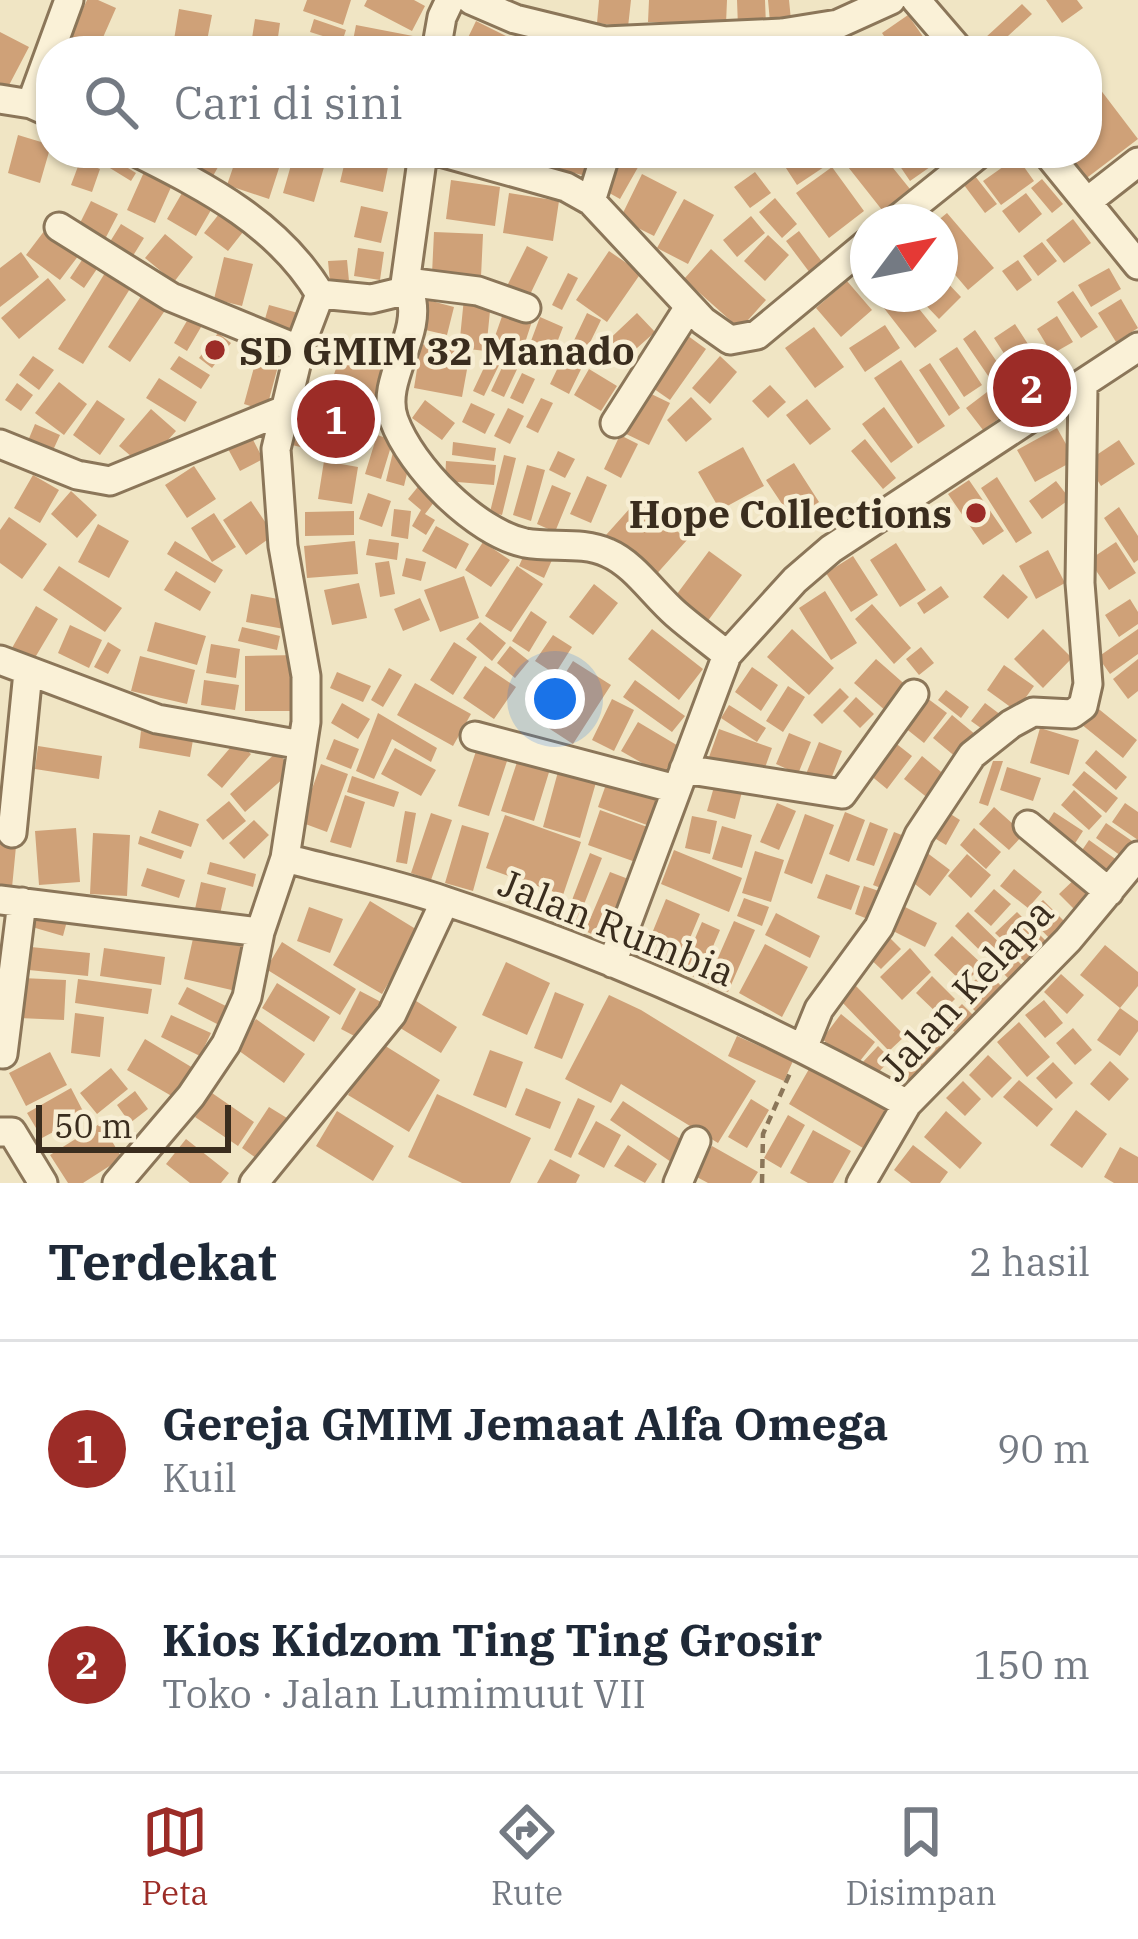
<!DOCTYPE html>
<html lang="id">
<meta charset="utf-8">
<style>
:root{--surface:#fff;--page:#f6f6f7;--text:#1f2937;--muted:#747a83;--line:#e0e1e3;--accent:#9c2c27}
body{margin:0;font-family:"IBM Plex Serif",serif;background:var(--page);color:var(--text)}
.compass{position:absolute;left:850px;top:204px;width:108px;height:108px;border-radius:50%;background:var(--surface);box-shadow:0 3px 9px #0004;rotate:58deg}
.scale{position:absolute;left:36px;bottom:30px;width:195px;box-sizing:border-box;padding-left:12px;border:6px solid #3a2d1e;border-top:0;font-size:33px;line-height:42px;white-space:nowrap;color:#3a2d1e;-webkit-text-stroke:9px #f7eed4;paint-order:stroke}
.you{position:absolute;left:555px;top:699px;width:42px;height:42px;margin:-30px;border:9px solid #fff;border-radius:50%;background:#1a73e8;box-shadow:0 0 0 18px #1a73e833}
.badge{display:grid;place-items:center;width:78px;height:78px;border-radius:50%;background:var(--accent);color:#fff;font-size:39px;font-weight:700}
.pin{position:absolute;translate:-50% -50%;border:6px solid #fff;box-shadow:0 3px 12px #0006}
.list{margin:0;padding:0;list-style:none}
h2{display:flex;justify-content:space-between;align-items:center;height:156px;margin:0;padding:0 48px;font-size:51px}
h2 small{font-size:39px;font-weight:400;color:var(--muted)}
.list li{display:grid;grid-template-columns:78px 1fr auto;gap:36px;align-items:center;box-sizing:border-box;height:216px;padding:0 48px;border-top:3px solid var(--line)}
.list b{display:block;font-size:45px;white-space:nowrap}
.list p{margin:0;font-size:39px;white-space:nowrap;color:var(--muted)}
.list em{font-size:39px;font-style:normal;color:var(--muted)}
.icon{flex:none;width:66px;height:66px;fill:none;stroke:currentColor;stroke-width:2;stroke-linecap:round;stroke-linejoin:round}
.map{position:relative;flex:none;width:1138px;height:1183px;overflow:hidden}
.search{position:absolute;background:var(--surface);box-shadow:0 3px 9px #0004;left:36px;right:36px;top:36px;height:132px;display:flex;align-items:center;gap:30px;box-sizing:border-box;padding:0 42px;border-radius:48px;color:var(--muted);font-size:45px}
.sheet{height:588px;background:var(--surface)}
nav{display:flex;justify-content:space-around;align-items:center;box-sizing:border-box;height:168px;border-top:3px solid var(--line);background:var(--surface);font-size:33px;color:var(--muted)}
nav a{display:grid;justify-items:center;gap:6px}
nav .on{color:var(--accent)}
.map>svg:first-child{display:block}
.building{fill:#cfa178}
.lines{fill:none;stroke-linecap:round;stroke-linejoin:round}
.street-casing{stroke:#8b7659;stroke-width:33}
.path{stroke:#8b7659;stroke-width:4.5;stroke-dasharray:9 6;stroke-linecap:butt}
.street{stroke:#faf1d7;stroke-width:27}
.poi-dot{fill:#9c2c27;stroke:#f7eed4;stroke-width:4.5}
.labels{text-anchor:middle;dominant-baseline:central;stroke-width:9;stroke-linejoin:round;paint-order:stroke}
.poi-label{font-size:39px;font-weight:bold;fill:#3a2d1e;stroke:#f7eed4;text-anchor:start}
.street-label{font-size:39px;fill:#3a2d1e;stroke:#f7eed4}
</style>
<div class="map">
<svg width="1138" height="1183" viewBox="0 0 1138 1183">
<rect width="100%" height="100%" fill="#f0e5c4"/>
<path class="building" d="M87 0H98L116 8 97 51H82L67 44Z
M307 0H351L343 25 303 11Z
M367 0H414L425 6 412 31 364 6Z
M599 0H631L628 27 597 23Z
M649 0H727L726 24 648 22Z
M737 0H765L766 26 738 27Z
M768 0H789L791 20 770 22Z
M1046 0H1077L1083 8 1062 23Z
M1022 4 1032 14 995 48 985 38Z
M179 9 212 15 205 51 173 46Z
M908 15 933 51H894L882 33Z
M255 19 280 23 276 51H250Z
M314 19 346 30 342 42 310 32Z
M476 21 516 41 511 51H474L464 46Z
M356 25 413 36 410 51H351Z
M0 32 29 47 7 89 0 86Z
M1087 72 1138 139 1084 180 1063 153H1087Z
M18 135 51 145 40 183 8 173Z
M94 153H104L136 173 131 181 92 157Z
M173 153H226L213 176Z
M238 153 280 165 269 199 227 185Z
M555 153H591L586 176 551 167Z
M615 153H624L641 162 620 199 597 186Z
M802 153H814L824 167 797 185 784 165Z
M837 153H881L914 194 886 215Z
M891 153H950L910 181Z
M346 157 388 167 383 192 340 182Z
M1017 157 1034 181 1001 205 983 181Z
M293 158 324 167 314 202 283 193Z
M80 161 100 169 92 192 71 185Z
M832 167 864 211 829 238 796 193Z
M144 172 172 185 155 223 127 210Z
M755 172 771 193 750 208 734 187Z
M642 174 677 192 654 236 620 219Z
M975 176 997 204 985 213 964 185Z
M1042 179 1063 204 1052 213 1031 188Z
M451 180 500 187 495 226 446 219Z
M182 193 211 210 196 236 167 219Z
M509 193 559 201 553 241 503 233Z
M1026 193 1042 214 1019 233 1002 211Z
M775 198 797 224 782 238 759 212Z
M684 199 714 215 688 264 657 248Z
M91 201 118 214 104 241 78 227Z
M361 206 388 212 381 243 354 237Z
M947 213 994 268 968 290 940 257V222H936Z
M219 214 243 232 228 251 204 233Z
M751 216 765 233 737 257 723 240Z
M1073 219 1091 243 1064 263 1046 240Z
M121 224 144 238 131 259 108 245Z
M48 226 82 251 60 280 26 255Z
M799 231 826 267 813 277 786 241Z
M434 232 483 234 481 277 432 274Z
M165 234 193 257 174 282 145 258Z
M768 235 789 255 765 281 744 261Z
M1042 242 1057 261 1038 276 1023 256Z
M527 246 548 257 526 303 504 292Z
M358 248 384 252 380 280 354 276Z
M711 249 766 300 740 329 684 279Z
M88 251 103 260 84 288 70 278Z
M609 251 641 273 607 322 576 300Z
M21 252 39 277 0 307V268Z
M224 257 253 264 242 306 214 299Z
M113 260 138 276 83 364 58 349Z
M347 260 349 281 330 282 328 261Z
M1018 260 1032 280 1017 291 1002 271Z
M1109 268 1121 289 1091 307 1078 285Z
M568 273 578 278 562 310 552 305Z
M940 275 961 297 939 319 915 294H940Z
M48 278 66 300 19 339 1 318Z
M847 281 872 310 841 337 816 308Z
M145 290 168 306 130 362 108 347Z
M1073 291 1098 327 1081 338 1057 302Z
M873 294H907L937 331 915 348Z
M464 298 491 301 486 351 459 348Z
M424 299 454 307 447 335 417 328Z
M1121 299 1138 328 1116 342 1098 313Z
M507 302 535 312 522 352 493 342Z
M269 305 298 313 289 342 261 333Z
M587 313 601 320 582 359 568 353Z
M637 313 655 332 618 365 601 347Z
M191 314 204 322 187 351 174 343Z
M1057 316 1073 342 1052 354 1037 329Z
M540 317 563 327 548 366 525 357Z
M1015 324 1035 355 1014 369 994 338Z
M885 325 900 348 865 372 849 348Z
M814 327 844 367 815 388 785 348Z
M975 330 1006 375 993 383 963 339Z
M218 333 231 343 212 368 199 358Z
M684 333 706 349 670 400 647 384Z
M346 339 396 356 362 454 333 444 330 454 292 445 305 389 327 395Z
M421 344 470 353 462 397 414 388Z
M957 347 982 385 964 397 939 359Z
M259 349 281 355 266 411 244 404Z
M564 355 583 365 569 394 550 384Z
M33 356 54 370 39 390 19 375Z
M179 356 210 375 201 389 170 369Z
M720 356 737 372 710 404 692 388Z
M489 357 500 363 484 396 473 391Z
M506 359 519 365 504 397 491 391Z
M901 360 945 426 918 444 874 378Z
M1047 362 1062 387 1017 413 1002 389Z
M930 363 960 408 949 416 919 370Z
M589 369 617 386 601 411 574 395Z
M522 373 535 379 523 404 510 398Z
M159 378 197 402 185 422 146 398Z
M59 382 87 404 64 435 35 413Z
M17 383 33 395 21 411 5 400Z
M770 385 786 402 768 418 752 401Z
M991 389 1008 412 983 430 966 408Z
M643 390 670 403 649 445 622 432Z
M691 397 712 419 686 442 667 420Z
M541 398 553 403 538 433 526 427Z
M807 399 831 429 810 445 786 415Z
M97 400 125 419 100 455 73 435Z
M425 400 455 423 442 440 412 418Z
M471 403 495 414 485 434 462 422Z
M884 407 913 447 891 463 862 424Z
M508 408 524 416 510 444 494 436Z
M151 409 176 431 144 467 119 446Z
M35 424 60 435 49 459 25 448Z
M1057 428 1075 460 1035 482 1017 450Z
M250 434 263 459 240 471 227 447Z
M377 435 393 440 381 479 365 474Z
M620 435 638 444 621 478 604 469Z
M865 439 896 478 883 489 851 451Z
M1119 440 1135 464 1101 486 1086 462Z
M453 442 496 448 494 461 452 455Z
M743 447 764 486 720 510 698 472Z
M558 451 575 459 565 478 549 470Z
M393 452 411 457 404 486 386 481Z
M504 455 516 458 502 515 490 512Z
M324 461 358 467 352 504 318 499Z
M446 461 496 465 494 485 445 481Z
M794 463 819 502 792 519 766 480Z
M527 465 545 470 531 521 513 515Z
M194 466 216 499 187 518 165 485Z
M33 475 59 490 40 523 14 508Z
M587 476 607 485 591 523 570 514Z
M997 477 1032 533 1016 543 981 488Z
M969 480 1004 531 983 545 948 494Z
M1056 481 1070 499 1042 519 1029 501Z
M421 483 438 497 425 514 435 520 426 535 412 526 421 510 408 499Z
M552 485 571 493 555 532 537 524Z
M71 491 97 515 77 538 51 514Z
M368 493 391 501 382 527 359 519Z
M640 497 687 540 653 578 606 535Z
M251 501 274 535 246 555 223 520Z
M1119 507 1138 536V560L1134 563 1104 518Z
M394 509 411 511 408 539 391 536Z
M354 511V535L305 536V512Z
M214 513 236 547 212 562 191 528Z
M9 517 47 544 22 579 0 563V530Z
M98 524 129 541 109 578 78 562Z
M436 526 469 544 456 569 422 551Z
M369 539 399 543 397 560 366 555Z
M175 541 223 570 215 583 167 554Z
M355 541 358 574 307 578 304 546Z
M483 542 510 560 491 587 465 570Z
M1116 542 1136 573 1109 590 1089 560Z
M896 543 926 590 900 607 870 560Z
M527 548 552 560 544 578 519 566Z
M1048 550 1065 583 1036 599 1019 566Z
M709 551 742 575 704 626 671 602Z
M853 556 878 595 851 612 826 573Z
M406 558 426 562 421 581 402 576Z
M389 561 395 594 380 597 375 563Z
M59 566 122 608 105 632 43 590Z
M517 566 543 584 511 632 485 616Z
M176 571 211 592 200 611 164 590Z
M1003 574 1028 597 1008 619 983 597Z
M464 576 479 618 440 632 424 590Z
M359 583 367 618 332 625 324 590Z
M594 584 618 603 593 635 569 617Z
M941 586 949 597 924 614 917 603Z
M825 591 857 643 831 660 799 608Z
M251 594 289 601 284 629 246 622Z
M420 598 430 620 403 631 394 609Z
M1130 599 1138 612V624L1119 637 1105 615Z
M872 604 911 648 894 664 855 619Z
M36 606 58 619 33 661 12 648Z
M531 611 547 622 529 652 512 641Z
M155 622 206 636 197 665 147 651Z
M480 622 506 643 492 661 466 639Z
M70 625 102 640 89 668 58 653Z
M242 627 280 636 277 650 238 641Z
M652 629 703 669 679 700 628 659Z
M792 629 834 668 809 695 767 657Z
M1043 629 1072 658 1043 688 1014 659Z
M1138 629V654L1110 674 1098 657Z
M553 635 572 647 555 674 535 661Z
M108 642 121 650 108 674 94 667Z
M454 642 477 657 453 695 430 680Z
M211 644 240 649 236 678 206 673Z
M510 646 529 661 515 678 497 663Z
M921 647 934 663 919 675 906 659Z
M299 655V711H245V656Z
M140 656 195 670 187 704 131 691Z
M876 659 909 688 887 712 854 683Z
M1138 659V691L1128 699 1113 679Z
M573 661 611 685 573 744 536 720Z
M1004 665 1034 686 1016 711 987 690Z
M485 666 516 687 494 719 463 698Z
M752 667 778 685 761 711 735 692Z
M389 668 402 675 383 707 371 700Z
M337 672 371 686 363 702 330 688Z
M204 680 239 685 235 710 201 705Z
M635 680 685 716 672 732 623 697Z
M415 683 471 714 453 746 397 715Z
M788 686 805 697 783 732 766 721Z
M840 688 849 697 822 724 813 715Z
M946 690 969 707 961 718 938 700Z
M856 697 874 714 860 728 843 711Z
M927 698 947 713 924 743 904 727Z
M612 699 634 710 614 751 592 740Z
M342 703 370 719 358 739 331 723Z
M985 703 1005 718 992 736 971 721Z
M729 705 766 728 757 742 721 718Z
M1095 706 1137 740 1123 758 1081 724Z
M378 713 437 748 431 762 392 739 374 779 356 771Z
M952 715 982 740 963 763 933 738Z
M638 722 680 747 663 775 621 751Z
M1040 728 1079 740 1069 775 1030 763Z
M719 729 772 748 762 776 709 757Z
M141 731 193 740 190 757 139 748Z
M789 733 811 742 798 774 776 764Z
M889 738 912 756 887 789 864 770Z
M334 739 359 749 351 769 326 759Z
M236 741 251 754 222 788 207 775Z
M819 742 842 751 827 789 804 779Z
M38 746 102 756 99 779 35 769Z
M395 748 436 770 421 796 381 774Z
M477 748 508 758 489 816 458 806Z
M1096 750 1127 777 1116 790 1085 763Z
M277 752 293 770 245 812 230 794Z
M922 756 952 781 934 803 904 779Z
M518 759 550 769 534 821 501 811Z
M993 761H1003L988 806 979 803Z
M321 764 348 774 327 832 300 822Z
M1007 767 1041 778 1033 801 1000 790Z
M559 768 597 779 580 838 543 827Z
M1084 771 1118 798 1106 813 1072 785Z
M352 776 399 792 394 807 347 792Z
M609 776 666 797 655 828 598 807Z
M716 780 743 788 735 819 707 811Z
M1074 790 1102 816 1089 830 1061 805Z
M345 795 365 802 351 848 330 842Z
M229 801 246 821 223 840 206 820Z
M777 803 796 811 779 850 760 842Z
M1125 803 1138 812V840L1112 822Z
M994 807 1024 834 1009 850 979 824Z
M941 808 960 820 946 845 926 833Z
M159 810 199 824 191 847 151 833Z
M600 810 653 829 641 864 588 845Z
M405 811 416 813 407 864 396 862Z
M845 812 865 820 849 862 829 854Z
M1054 812 1083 831 1072 848 1043 829Z
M431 813 452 820 431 880 411 873Z
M805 814 834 825 812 884 784 873Z
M505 815 581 842 563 895 486 868Z
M692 816 717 821 710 854 685 848Z
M254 820 269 835 244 859 229 843Z
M870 822 888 829 874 866 856 860Z
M1106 823 1135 843 1124 858 1096 838Z
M462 825 489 833 473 891 445 883Z
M722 826 752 835 742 868 712 859Z
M76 828 80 882 39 885 35 831Z
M974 828 1001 852 986 869 960 845Z
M894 832 912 839 891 892 873 885Z
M93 833 130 835 127 896 90 894Z
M0 835 17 836 11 898 0 897Z
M140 836 184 851 181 859 138 844Z
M1089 840 1121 863 1108 881 1076 859Z
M674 850 742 878 729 912 661 884Z
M755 851 784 860 771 902 742 893Z
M926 852 950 870 930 896 906 877Z
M590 853 602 858 576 925 564 921Z
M967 854 991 875 971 898 948 876Z
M210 862 256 874 253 887 207 874Z
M147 868 185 880 179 898 141 886Z
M1014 869 1042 892 1028 908 1000 886Z
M610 872 631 880 605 940 585 931Z
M826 874 860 886 851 910 817 898Z
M1080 874 1099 892 1078 913 1059 894Z
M201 882 226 888 220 914 195 909Z
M864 886 888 894 878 923 855 914Z
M994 889 1011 904 991 926 974 911Z
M744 898 769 907 762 926 737 916Z
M666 899 700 914 680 962 646 948Z
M1043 900 1068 925 1052 941 1027 915Z
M370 901 419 931 382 994 333 965Z
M899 904 937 923 925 947 887 928Z
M309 907 343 919 330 953 297 941Z
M968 912 1025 968 1012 982 955 926Z
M1017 912 1047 942 1026 963 995 933Z
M36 913 67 921 63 936 32 927Z
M776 913 820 936 810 958 765 935Z
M734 921 755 930 728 992 707 983Z
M702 922 720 930 699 979 681 971Z
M196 925 248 937 236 991 184 979Z
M888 936 901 949 881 969 868 957Z
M952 936 983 965 964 984 934 955Z
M282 942 356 989 340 1015 266 969Z
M765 944 808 967 782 1017 739 993Z
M1105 945 1138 972V986L1120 1008 1080 975Z
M21 946 90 953 88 976 19 969Z
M104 948 165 957 161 985 100 976Z
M910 948 931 972 902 1000 880 977Z
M506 962 550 983 527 1035 482 1015Z
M986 970 1003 988 977 1013 959 995Z
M1061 974 1084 995 1067 1014 1044 992Z
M932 976 955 999 939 1015 916 993Z
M22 978 66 980 64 1020 19 1018Z
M78 979 152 989 148 1014 75 1003Z
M277 983 330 1017 314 1042 262 1008Z
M855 985 905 1036 889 1051 840 1000Z
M187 987 228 1007 219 1025 178 1004Z
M360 991 381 1002 362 1040 341 1029Z
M555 992 584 1004 562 1059 534 1048Z
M609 995 641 1010 756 1081 718 1143 621 1084 611 1103 565 1079Z
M413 999 457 1027 441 1053 397 1026Z
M1044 1000 1063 1023 1045 1038 1025 1015Z
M962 1004 976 1018 959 1036 944 1022Z
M1120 1008 1138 1021V1031L1120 1056 1097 1040Z
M75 1013 104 1017 100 1057 71 1053Z
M841 1014 875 1042 856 1066 822 1039Z
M171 1015 211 1033 200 1056 161 1037Z
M256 1019 305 1054 284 1083 235 1048Z
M1019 1022 1050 1057 1027 1077 997 1042Z
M1073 1028 1092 1050 1075 1065 1056 1043Z
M928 1034 946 1053 912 1085 894 1066Z
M737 1036 793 1061 784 1081 728 1056Z
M145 1039 193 1068 175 1098 127 1070Z
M379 1042 440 1080 409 1132 348 1095Z
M878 1046 891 1059 874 1077 861 1064Z
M490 1050 523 1062 506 1108 473 1095Z
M50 1052 67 1085 26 1106 9 1073Z
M988 1055 1012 1078 992 1098 969 1075Z
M1110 1061 1129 1079 1109 1101 1090 1084Z
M813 1062 893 1109 868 1151 789 1104Z
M1053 1062 1073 1083 1056 1099 1036 1078Z
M111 1068 128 1089 97 1114 80 1093Z
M1019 1080 1053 1109 1037 1127 1003 1097Z
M963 1081 981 1099 965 1116 946 1098Z
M71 1088 85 1115 42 1138 27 1113Z
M526 1088 561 1102 550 1129 515 1115Z
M135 1091 148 1109 130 1123 117 1105Z
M212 1093 254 1122 238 1146 195 1117Z
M437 1094 531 1138 510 1183H462L408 1157Z
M578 1098 595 1106 571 1158 554 1150Z
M751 1099 769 1110 747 1148 728 1137Z
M623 1101 688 1144 674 1164 610 1120Z
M269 1107 287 1118 259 1160 242 1148Z
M1076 1110 1107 1134 1082 1168 1050 1145Z
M337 1111 394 1146 373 1181 316 1146Z
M946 1111 982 1143 960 1169 924 1137Z
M788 1115 805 1125 781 1168 764 1158Z
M596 1121 621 1135 604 1168 578 1154Z
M101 1123 122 1158 83 1183H68L50 1155Z
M813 1130 851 1151 833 1183H808L790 1173Z
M186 1139 229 1173 221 1183H190L166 1164Z
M628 1145 657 1164 645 1183 614 1166Z
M913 1145 948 1172 940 1183H911L894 1170Z
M712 1146 758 1172 751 1183H708L695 1176Z
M1120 1147 1138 1157V1183H1114L1104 1177Z
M550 1159 580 1175 576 1183H537Z"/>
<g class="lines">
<defs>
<path id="street" d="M471 0 515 19 605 41 782 33 838 24 891 0
M916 0 960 51
M436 51 442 17 450 0
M0 99 31 104 51 113
M31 104 69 0
M138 153C208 188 279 225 320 294L371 299 404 291 423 153
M444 153 566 187 591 201 703 321 730 340 757 335 868 243
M1047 153 1138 265
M591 201 606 153
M1088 201 1138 162
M894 222 980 153
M59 227 171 297 300 350
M407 282 478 291 526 308
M404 291 410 294C424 334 379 380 394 420 411 467 475 532 525 543 552 548 582 541 608 553 634 564 654 595 676 614 692 628 710 641 727 655
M615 423 689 307
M0 444 77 475 110 481 282 411
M0 660 157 719 302 745
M475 736 676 789
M684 769 842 794 914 694
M1028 825 1109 892
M12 833 28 672
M285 858C338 872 393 883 445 901 605 954 760 1022 907 1104
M0 900 260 932
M612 963 727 655 795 580 831 549 1138 347
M804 1046 819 1009 879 927 919 835 972 755 1011 724 1033 712 1072 714 1083 706 1088 684 1080 583 1083 387
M3 1054 22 902
M0 1132H12L43 1183
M117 1183 191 1096 226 1044 247 997 260 932 285 858 306 722V676L283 546 276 449 301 344 320 294
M254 1183 392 1014 445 901
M678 1183 696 1141
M861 1183 907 1104 1068 940 1138 856"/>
</defs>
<use href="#street" class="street-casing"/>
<path class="path" d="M762 1183 763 1134 790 1073"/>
<use href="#street" class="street"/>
</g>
<g class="poi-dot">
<circle cx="215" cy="350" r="12"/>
<circle cx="976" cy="513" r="12"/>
</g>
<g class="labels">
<g class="poi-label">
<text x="239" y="350">SD GMIM 32 Manado</text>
<text x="952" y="513" text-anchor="end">Hope Collections</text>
</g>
<g class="street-label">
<text transform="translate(617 927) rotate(22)">Jalan Rumbia</text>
<text transform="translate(966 989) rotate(-47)">Jalan Kelapa</text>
</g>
</g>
</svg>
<svg class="compass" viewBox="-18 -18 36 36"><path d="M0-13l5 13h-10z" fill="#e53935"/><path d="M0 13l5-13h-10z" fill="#747a83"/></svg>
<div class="scale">50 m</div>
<div class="you"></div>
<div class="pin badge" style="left:336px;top:419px">1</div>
<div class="pin badge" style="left:1032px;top:388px">2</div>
<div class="search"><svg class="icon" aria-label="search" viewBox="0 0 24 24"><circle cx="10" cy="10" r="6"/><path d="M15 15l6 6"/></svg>Cari di sini</div>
</div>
<section class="sheet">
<h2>Terdekat<small>2 hasil</small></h2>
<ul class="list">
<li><span class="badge">1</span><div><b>Gereja GMIM Jemaat Alfa Omega</b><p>Kuil</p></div><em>90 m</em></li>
<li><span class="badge">2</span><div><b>Kios Kidzom Ting Ting Grosir</b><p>Toko · Jalan Lumimuut VII</p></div><em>150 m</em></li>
</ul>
</section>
<nav>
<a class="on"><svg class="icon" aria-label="map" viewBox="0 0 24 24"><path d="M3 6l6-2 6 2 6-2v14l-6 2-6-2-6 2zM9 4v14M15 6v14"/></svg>Peta</a>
<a><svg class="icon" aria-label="directions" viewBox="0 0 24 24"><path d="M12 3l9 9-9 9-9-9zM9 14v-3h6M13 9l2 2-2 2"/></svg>Rute</a>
<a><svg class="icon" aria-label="saved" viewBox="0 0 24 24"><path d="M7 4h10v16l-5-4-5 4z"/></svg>Disimpan</a>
</nav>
